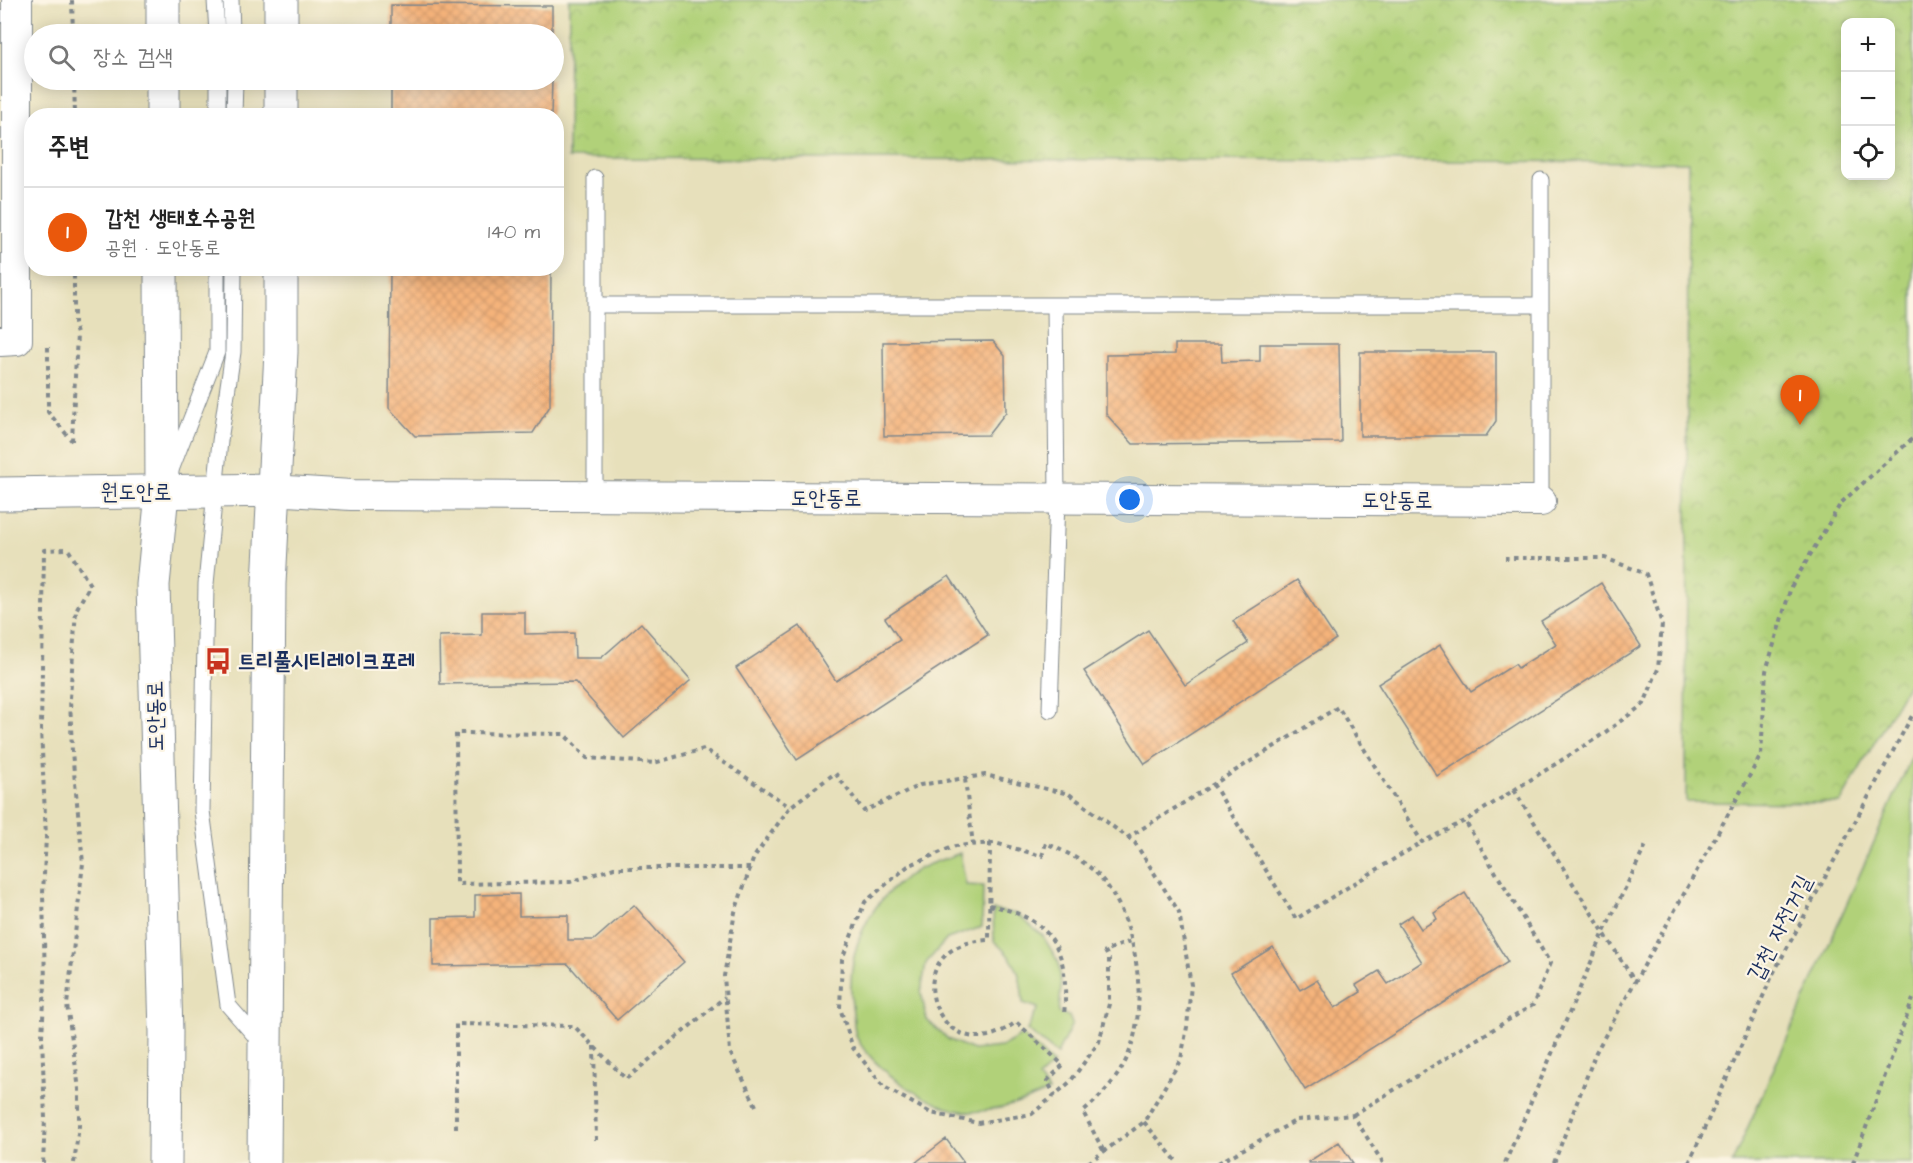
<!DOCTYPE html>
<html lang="ko">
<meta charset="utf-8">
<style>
:root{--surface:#fff;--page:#f6f6f6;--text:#222;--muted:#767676;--line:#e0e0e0;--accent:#ea580c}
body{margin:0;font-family:"Architects Daughter","Poor Story",sans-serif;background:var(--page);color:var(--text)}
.controls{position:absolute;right:18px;top:18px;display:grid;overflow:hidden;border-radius:12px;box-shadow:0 3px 15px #0003}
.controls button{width:54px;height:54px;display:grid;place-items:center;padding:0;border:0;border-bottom:2px solid var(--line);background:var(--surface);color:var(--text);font:30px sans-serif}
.you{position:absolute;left:1130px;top:500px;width:21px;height:21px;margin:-15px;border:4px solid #fff;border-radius:50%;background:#1a73e8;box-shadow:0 0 0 9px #1a73e833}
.badge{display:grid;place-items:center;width:39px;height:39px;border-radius:50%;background:var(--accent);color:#fff;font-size:20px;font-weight:700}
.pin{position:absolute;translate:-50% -50px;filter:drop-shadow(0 2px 3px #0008)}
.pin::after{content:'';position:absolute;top:32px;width:21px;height:18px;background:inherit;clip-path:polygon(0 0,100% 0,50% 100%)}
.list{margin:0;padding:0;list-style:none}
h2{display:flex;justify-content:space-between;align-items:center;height:78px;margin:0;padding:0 24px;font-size:26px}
h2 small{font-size:20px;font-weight:400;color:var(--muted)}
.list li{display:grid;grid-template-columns:39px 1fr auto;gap:18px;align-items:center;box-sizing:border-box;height:90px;padding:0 24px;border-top:2px solid var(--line)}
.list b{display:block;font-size:22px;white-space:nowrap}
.list p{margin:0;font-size:20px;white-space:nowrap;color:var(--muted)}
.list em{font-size:20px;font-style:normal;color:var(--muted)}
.icon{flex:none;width:33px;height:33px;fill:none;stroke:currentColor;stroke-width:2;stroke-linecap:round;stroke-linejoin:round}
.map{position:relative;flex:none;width:1913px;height:1163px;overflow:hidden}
.search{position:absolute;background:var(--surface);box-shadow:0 3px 15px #0003;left:24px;top:24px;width:540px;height:66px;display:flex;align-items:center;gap:15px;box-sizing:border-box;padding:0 21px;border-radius:33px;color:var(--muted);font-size:22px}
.panel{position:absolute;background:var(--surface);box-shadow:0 3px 15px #0003;left:24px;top:108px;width:540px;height:168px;border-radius:24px}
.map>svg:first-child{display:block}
.grass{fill:#b1d179;stroke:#66806c;stroke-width:1.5}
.park{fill:url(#park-crowns);stroke:#66806c;stroke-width:1.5;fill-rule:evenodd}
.building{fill:url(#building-cross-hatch)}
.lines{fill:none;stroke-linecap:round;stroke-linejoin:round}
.lane-casing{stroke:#81888c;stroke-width:17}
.street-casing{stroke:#81888c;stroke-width:32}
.secondary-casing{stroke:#81888c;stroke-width:35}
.path{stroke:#81888c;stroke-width:4;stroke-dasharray:4.5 4.5;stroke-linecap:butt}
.lane{stroke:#fff;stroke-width:15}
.street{stroke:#fff;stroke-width:30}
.secondary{stroke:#fff;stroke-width:33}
.labels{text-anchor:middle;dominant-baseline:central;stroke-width:4.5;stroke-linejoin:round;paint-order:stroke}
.street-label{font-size:22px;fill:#1b2f5e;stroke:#fcf5e5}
.poi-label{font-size:22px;font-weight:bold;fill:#1b2f5e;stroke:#fcf5e5;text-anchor:start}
</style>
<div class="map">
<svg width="1913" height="1163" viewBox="0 0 1913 1163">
<defs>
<pattern id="park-crowns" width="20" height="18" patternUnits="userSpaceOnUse" patternTransform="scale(1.5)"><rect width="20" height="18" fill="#b1d179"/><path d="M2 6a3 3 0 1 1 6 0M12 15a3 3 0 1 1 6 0" fill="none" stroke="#98b46b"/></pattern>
<pattern id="building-cross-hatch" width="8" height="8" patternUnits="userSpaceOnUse" patternTransform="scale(1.5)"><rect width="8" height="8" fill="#f5b37a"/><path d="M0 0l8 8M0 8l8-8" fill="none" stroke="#d19a6c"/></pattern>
</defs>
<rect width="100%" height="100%" fill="#fcf5e5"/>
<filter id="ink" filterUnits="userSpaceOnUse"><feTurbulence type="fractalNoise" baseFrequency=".0167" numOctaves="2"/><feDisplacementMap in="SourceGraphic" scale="12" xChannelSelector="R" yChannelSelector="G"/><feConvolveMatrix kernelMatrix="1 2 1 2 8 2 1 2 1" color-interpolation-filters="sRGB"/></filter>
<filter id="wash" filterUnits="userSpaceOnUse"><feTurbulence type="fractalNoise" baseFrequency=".008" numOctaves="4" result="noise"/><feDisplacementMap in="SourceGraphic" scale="24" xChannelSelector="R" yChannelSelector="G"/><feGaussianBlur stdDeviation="1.35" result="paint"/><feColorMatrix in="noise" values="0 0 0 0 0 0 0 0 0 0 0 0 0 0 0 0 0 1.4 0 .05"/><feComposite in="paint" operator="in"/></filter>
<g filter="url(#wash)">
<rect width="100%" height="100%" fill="#e7e0bb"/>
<path class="grass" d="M1913 754V1163H1732Z
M960 853 966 885 983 886 982 927 947 939 926 963 921 992 927 1020 948 1039 973 1050 1001 1047 1022 1035 1053 1064 1038 1078 1049 1091C1024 1103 998 1111 970 1112 935 1112 870 1068 856 1036 854 1029 854 1020 853 1013 844 956 864 904 914 872 927 863 946 859 960 853Z
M993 910 1017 914 1043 936 1059 963 1061 988 1059 1013 1069 1016 1072 1024 1057 1054 1027 1030 1038 1008 1023 1003C1021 973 1017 961 994 941Z"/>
<path class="park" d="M569 0H1913V675L1840 803 1686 802 1688 162 568 158ZM1846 22H1890V176H1846Z"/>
<g id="blocks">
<path class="building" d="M391 5 552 6V34H391Z
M391 80H552L551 116H391Z
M390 268H551L550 406 533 433 415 436 389 408Z
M993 341 1005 356 1006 412 988 435 884 436 883 342Z
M1175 344H1221L1222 362 1260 361V344H1339L1341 442 1133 444 1106 414V355L1175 354Z
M1360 352H1496V421L1486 436H1360Z
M949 576 988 635 797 760 736 668 800 626 836 681 900 640 885 618Z
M1297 580 1336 639 1145 764 1084 671 1148 630 1185 685 1248 643 1233 621Z
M1601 583 1641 646 1437 776 1378 684 1440 645 1471 692 1515 664 1518 668 1556 644 1541 621Z
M482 612H525V634L574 633 575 658H601L641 623 691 680 624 738 575 682 440 684 439 636 482 635Z
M1465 893 1508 962 1305 1090 1231 973 1273 947 1300 990 1317 980 1335 1008 1361 992 1356 985 1379 971 1388 984 1422 962 1398 924 1412 915 1421 929 1437 919 1434 913Z
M519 894V916L568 915V940H594L634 905 684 962 617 1020 568 964 433 966V918L475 917V895Z
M946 1139 964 1163H915Z
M1339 1142 1353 1163H1309L1308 1162Z"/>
</g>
</g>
<g filter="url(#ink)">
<use href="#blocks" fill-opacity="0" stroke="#81888c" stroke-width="1.5"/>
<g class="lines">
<defs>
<path id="lane" d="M215 0 217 34
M231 0 232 34
M218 80V116
M234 116 235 80
M595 178V496
M1541 180V501
M234 268 233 352 220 441 206 584 202 811 228 1005 262 1044
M595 305H1541
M171 470 217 352V268
M1050 710 1057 499 1055 305"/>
<path id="street" d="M0 341 17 340V0
M272 490 351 495 1541 501"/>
<path id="secondary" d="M281 0V34
M163 34V0
M281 80V116
M163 116V80
M161 268 162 493 153 585 166 1032 165 1163
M0 494 272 490
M264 1163 269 584 281 352V268"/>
</defs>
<use href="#lane" class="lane-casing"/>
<use href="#street" class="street-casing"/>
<use href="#secondary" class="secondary-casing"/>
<path class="path" d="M72 0 73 34
M74 80 75 116
M48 347V412L72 441
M72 441 77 334 74 324V268
M965 779 973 845
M1213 784 1296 919 1422 842
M1514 790 1635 982
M1127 838 1338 707 1422 842 1465 821 1600 736 1644 704 1658 669 1662 624 1646 574 1605 558H1505
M990 843 989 940C887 943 939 1082 1016 1022L1063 1065 1047 1081 1055 1095
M750 868H614L570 882 457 884 456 733 564 734 587 758 654 763 704 749 790 807
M989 905C1054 919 1070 951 1064 1015
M594 1046 596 1140
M756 1106 730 1052 724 976 735 912 754 857 790 807 835 773 864 811 920 785 985 775 1069 794 1135 843 1179 912 1191 985 1187 1027 1181 1059 1144 1122 1088 1163
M1353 1115 1533 1005 1550 963 1465 821
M1144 1122 1178 1163
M456 1128V1024L574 1026 626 1079 725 997
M1103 1150 1083 1112C1099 1098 1114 1083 1124 1064 1151 1014 1139 919 1100 877 1086 861 1065 852 1046 843L1042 856 995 843 955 846 908 866 865 902 842 959 840 1008 853 1048 884 1087 931 1113 978 1123 1032 1114 1070 1082 1099 1042 1109 1004V959L1105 951 1131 941
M43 1163 45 1119 42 1036 45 984 43 893 46 837 41 729 44 550 68 549 90 585 76 610 70 698 72 752 83 863 67 1005 79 1089V1126L74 1163
M1218 1163 1297 1120 1353 1115 1383 1163
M1505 1163 1604 932 1647 843
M1554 1163 1596 1052 1761 755 1766 671 1791 587 1841 503 1913 438
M1689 1163 1773 974 1913 714
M1853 1163 1913 999"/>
<use href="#lane" class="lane"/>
<use href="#street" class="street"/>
<use href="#secondary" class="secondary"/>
</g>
</g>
<defs>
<symbol id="bus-bare" viewBox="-9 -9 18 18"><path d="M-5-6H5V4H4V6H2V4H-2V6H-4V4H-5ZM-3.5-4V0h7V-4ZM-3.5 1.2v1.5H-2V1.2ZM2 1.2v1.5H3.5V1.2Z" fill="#c8321e" stroke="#fcf5e5" stroke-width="2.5" paint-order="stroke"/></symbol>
</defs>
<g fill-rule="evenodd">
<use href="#bus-bare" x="199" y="642" width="38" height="38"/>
</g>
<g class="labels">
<g class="street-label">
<text x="136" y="492">원도안로</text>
<text x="826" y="498">도안동로</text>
<text x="1397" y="500">도안동로</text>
<text transform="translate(156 716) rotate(-91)">도안동로</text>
<text transform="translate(1780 928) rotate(-63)">갑천 자전거길</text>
</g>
<g class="poi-label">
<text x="238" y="661">트리풀시티레이크포레</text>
</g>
</g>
</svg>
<div class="controls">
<button>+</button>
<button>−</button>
<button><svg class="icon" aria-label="locate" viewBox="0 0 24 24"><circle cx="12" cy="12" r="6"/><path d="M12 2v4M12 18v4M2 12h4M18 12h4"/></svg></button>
</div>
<div class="you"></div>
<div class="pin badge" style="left:1800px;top:425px">1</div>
<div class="search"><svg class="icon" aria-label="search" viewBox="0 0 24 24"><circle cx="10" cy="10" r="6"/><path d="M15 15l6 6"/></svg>장소 검색</div>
<section class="panel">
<h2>주변<small></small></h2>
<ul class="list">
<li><span class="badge">1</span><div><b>갑천 생태호수공원</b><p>공원 · 도안동로</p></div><em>140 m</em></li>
</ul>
</section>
</div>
